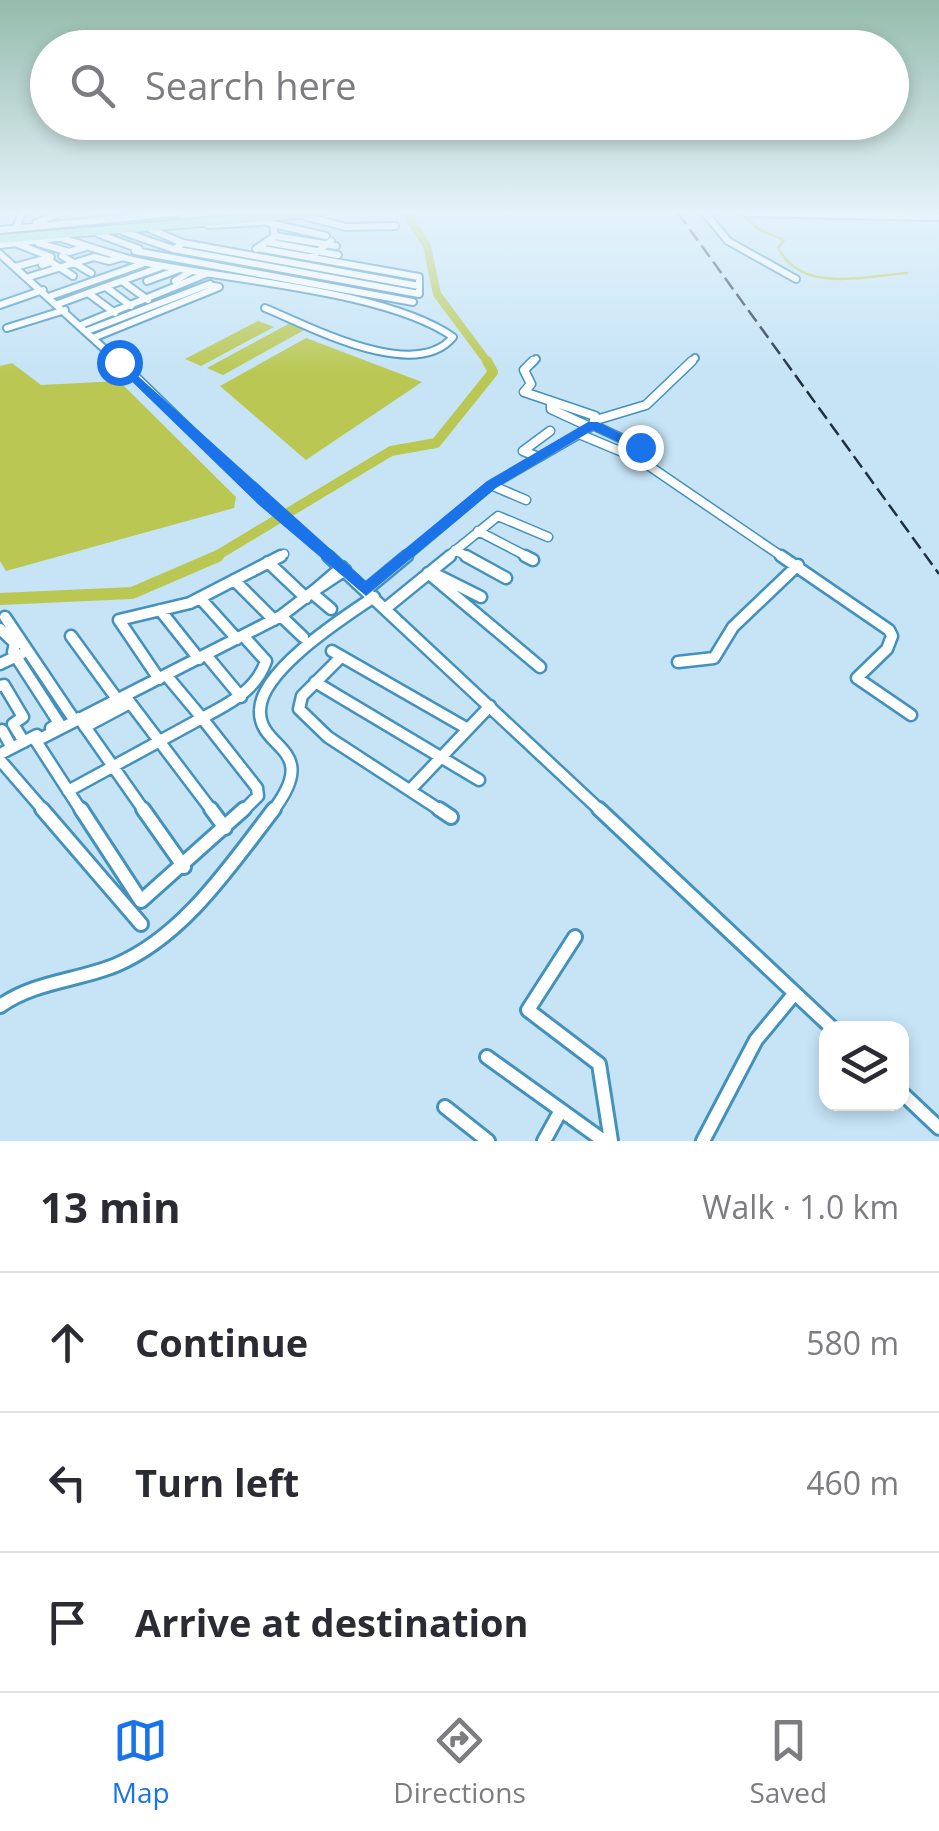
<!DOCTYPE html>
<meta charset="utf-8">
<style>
:root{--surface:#fff;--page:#f7f7f7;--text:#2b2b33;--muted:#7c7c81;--line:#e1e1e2;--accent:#1a73e8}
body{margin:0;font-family:"Open Sans",sans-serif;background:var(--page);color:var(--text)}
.controls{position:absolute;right:30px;bottom:30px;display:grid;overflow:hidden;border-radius:20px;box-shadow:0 5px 15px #0003}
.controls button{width:90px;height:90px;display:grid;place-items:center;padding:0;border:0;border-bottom:2px solid var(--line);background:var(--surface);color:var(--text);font:50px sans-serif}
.stop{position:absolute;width:30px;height:30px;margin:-22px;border:8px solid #1a73e8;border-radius:50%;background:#fff}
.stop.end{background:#1a73e8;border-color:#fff;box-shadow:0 2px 10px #0008}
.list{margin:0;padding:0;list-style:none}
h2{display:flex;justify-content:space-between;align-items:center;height:130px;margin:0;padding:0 40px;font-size:42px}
h2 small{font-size:32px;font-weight:400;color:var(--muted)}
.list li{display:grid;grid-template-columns:65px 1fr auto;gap:30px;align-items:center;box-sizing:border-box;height:140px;padding:0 40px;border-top:2px solid var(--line)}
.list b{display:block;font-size:38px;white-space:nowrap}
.list em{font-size:32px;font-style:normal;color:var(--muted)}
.icon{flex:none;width:55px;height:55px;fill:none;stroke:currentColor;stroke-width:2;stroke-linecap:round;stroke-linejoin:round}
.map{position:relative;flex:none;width:939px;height:1141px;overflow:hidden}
.search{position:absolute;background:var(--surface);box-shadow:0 5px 15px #0003;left:30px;right:30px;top:30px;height:110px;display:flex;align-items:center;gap:25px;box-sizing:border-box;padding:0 35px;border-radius:55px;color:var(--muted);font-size:38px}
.sheet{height:550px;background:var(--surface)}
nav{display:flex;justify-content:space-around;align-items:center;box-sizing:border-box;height:140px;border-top:2px solid var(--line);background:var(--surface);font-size:28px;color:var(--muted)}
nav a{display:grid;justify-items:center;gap:5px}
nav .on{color:var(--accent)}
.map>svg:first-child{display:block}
.water{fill:#bac853}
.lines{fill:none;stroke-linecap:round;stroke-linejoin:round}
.stream{stroke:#bac853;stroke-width:2.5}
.river-far2{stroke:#bac853;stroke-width:8}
.river-far1{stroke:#bac853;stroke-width:10}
.river{stroke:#bac853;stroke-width:12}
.minor-far3-casing{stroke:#4292bd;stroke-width:10}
.minor-far2-casing{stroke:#4292bd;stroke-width:11}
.minor-far1-casing{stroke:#4292bd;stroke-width:15}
.minor-casing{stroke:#4292bd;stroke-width:18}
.major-casing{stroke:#378e80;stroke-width:11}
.minor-far3{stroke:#fff;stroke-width:6}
.minor-far2{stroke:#fff;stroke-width:8}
.minor-far1{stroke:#fff;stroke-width:10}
.minor{stroke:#fff;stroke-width:12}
.major{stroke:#99e5d3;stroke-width:8}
.rail{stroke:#1f313f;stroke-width:2.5;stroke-dasharray:14 6;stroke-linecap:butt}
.route{fill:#1a73e8}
</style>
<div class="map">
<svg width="939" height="1141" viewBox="0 0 939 1141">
<rect width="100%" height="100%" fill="#c6e4f6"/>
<path class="water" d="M258 321 274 327 201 366 185 359Z
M292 322 308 328 223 375 207 368Z
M306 338 422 382 306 460 220 386Z
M12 363 41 385 119 381 236 497 234 508 6 571 0 561V366Z"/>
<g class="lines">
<path class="stream" d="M741 213 758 229 784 240 778 248C802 294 864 276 907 273"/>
<path class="river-far2" d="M406 213 427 246 437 294 489 364"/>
<path class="river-far1" d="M213 558 391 451 436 443 493 372 487 361"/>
<path class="river" d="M0 599 132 593 218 556"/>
<defs>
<path id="minor-far3" d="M705 213 728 241 796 279
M746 213 939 217
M307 217 346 227 395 226
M36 223 60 213
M273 224 326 236
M209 225 262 222 269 216
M16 228 22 213
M150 229 183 243
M0 230 177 213
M124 232 173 249 419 294V277L257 248
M99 234 139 249 135 251 413 302
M275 236 336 246
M61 238C88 246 114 256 142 262 226 280 386 290 453 337 415 383 311 327 265 308
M267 242 338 255
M15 243 51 257 15 267
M38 243 69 252 86 247
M0 245 64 237
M174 249 183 243 419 286
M256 249 275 236 273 224 265 221
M0 254 121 364
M62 256 91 273
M311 257 331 241
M42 265 51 262 73 276
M29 277 94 257 109 261 123 257
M122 281 148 300
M147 281 177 270
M175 281 190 272
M106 287 131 306
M51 296 142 264
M58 304 88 293
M0 305 43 290
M115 313 88 293 161 267
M81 325 206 274
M7 328 65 310
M87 331 210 284
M93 338 219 287 208 285
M531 364 536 359
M689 364 695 358"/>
<path id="minor-far2" d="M119 361 263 501 331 558
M533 361 524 370 531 384 524 392 595 416 593 425 579 434
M551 402V409L590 427
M596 420 646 405 692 361
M593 425 646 450 634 456
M536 456 523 451 550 431
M491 485 526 500
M478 531 530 558
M455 550 470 558
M276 558 284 554
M404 558 491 485 579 434 639 459 784 558
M446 558 498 516 548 537"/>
<path id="minor-far1" d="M328 556 602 812
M466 556 506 578
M525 556 533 560
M781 556 889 630 892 636 887 649 857 678 911 715
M268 562 306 598
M342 567 315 590 345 570
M428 573 540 667
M439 576 481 597
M234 580 274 620
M366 590 407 556
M312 593 331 609
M200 598 237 639
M386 608 450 556
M160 610 199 659
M281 616 303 637
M5 617 75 721
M0 629 15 643 13 652 59 723 51 728
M71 636 117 699
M332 651 468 729
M206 655 241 697
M341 657 302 696 299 709 328 737 443 812
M678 662 714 658 733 627 798 565
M0 664 21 654
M159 679 119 620 190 603 281 556
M315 682 479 780
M0 686 4 685 23 717 13 724 24 742
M125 696 213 812
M79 718 145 812
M85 727 130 703
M2 730 12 748
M0 754 37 735
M0 760 45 812
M411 789 490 706
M68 791 202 718 166 675
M82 812 36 741 281 616 315 590
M242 812 258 796 257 788 202 718C228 704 256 691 266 661L247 640
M272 812C323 746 258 751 260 710 261 670 343 618 374 597"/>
<path id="minor" d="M42 809 141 924
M81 809 141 901 244 809
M143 809 184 867
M211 809 225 828
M439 809 451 817
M599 809 832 1028
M575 937 528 1010 599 1064 611 1141
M0 1006C36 981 77 981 116 965 184 936 230 866 274 809
M487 1057 604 1141
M902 1093 939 1128
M445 1107 488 1141
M544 1141 560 1112
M703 1141 756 1040 795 993"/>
<path id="major" d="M0 239 315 213"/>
</defs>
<use href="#minor-far3" class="minor-far3-casing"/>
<use href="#minor-far2" class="minor-far2-casing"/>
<use href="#minor-far1" class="minor-far1-casing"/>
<use href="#minor" class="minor-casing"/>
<use href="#major" class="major-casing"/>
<use href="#minor-far3" class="minor-far3"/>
<use href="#minor-far2" class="minor-far2"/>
<use href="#minor-far1" class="minor-far1"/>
<use href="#minor" class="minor"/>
<use href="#major" class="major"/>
<path class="rail" d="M678 213 939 574"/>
</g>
<linearGradient id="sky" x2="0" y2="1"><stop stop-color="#95bcac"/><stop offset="0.57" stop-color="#e5f3fb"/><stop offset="1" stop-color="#e5f3fb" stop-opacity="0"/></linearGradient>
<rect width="939" height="373" fill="url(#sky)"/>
<path class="route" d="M119 359 366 581 486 482 588 422H598L647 447 636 450 593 430 496 488 366 596 258 504 115 365Z"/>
</svg>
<div class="controls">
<button><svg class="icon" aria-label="layers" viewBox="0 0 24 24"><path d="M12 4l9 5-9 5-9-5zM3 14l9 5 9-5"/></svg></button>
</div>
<div class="stop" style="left:119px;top:362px"></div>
<div class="stop end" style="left:640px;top:447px"></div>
<div class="search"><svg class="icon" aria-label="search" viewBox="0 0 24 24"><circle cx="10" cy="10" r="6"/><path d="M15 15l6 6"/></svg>Search here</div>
</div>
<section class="sheet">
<h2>13 min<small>Walk · 1.0 km</small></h2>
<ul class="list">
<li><svg class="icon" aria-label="ahead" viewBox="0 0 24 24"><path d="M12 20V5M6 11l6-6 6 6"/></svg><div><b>Continue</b></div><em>580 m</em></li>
<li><svg class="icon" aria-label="left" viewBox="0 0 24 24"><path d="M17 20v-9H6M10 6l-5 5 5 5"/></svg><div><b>Turn left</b></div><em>460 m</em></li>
<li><svg class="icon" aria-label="arrive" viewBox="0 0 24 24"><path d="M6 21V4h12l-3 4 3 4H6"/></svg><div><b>Arrive at destination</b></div></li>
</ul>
</section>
<nav>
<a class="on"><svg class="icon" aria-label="map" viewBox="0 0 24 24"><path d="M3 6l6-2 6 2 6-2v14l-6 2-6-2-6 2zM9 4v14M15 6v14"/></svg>Map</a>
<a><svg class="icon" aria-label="directions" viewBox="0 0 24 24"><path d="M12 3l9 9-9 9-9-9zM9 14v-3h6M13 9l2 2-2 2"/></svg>Directions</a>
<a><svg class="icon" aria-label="saved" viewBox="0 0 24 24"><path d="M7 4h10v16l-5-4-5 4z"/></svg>Saved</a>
</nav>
